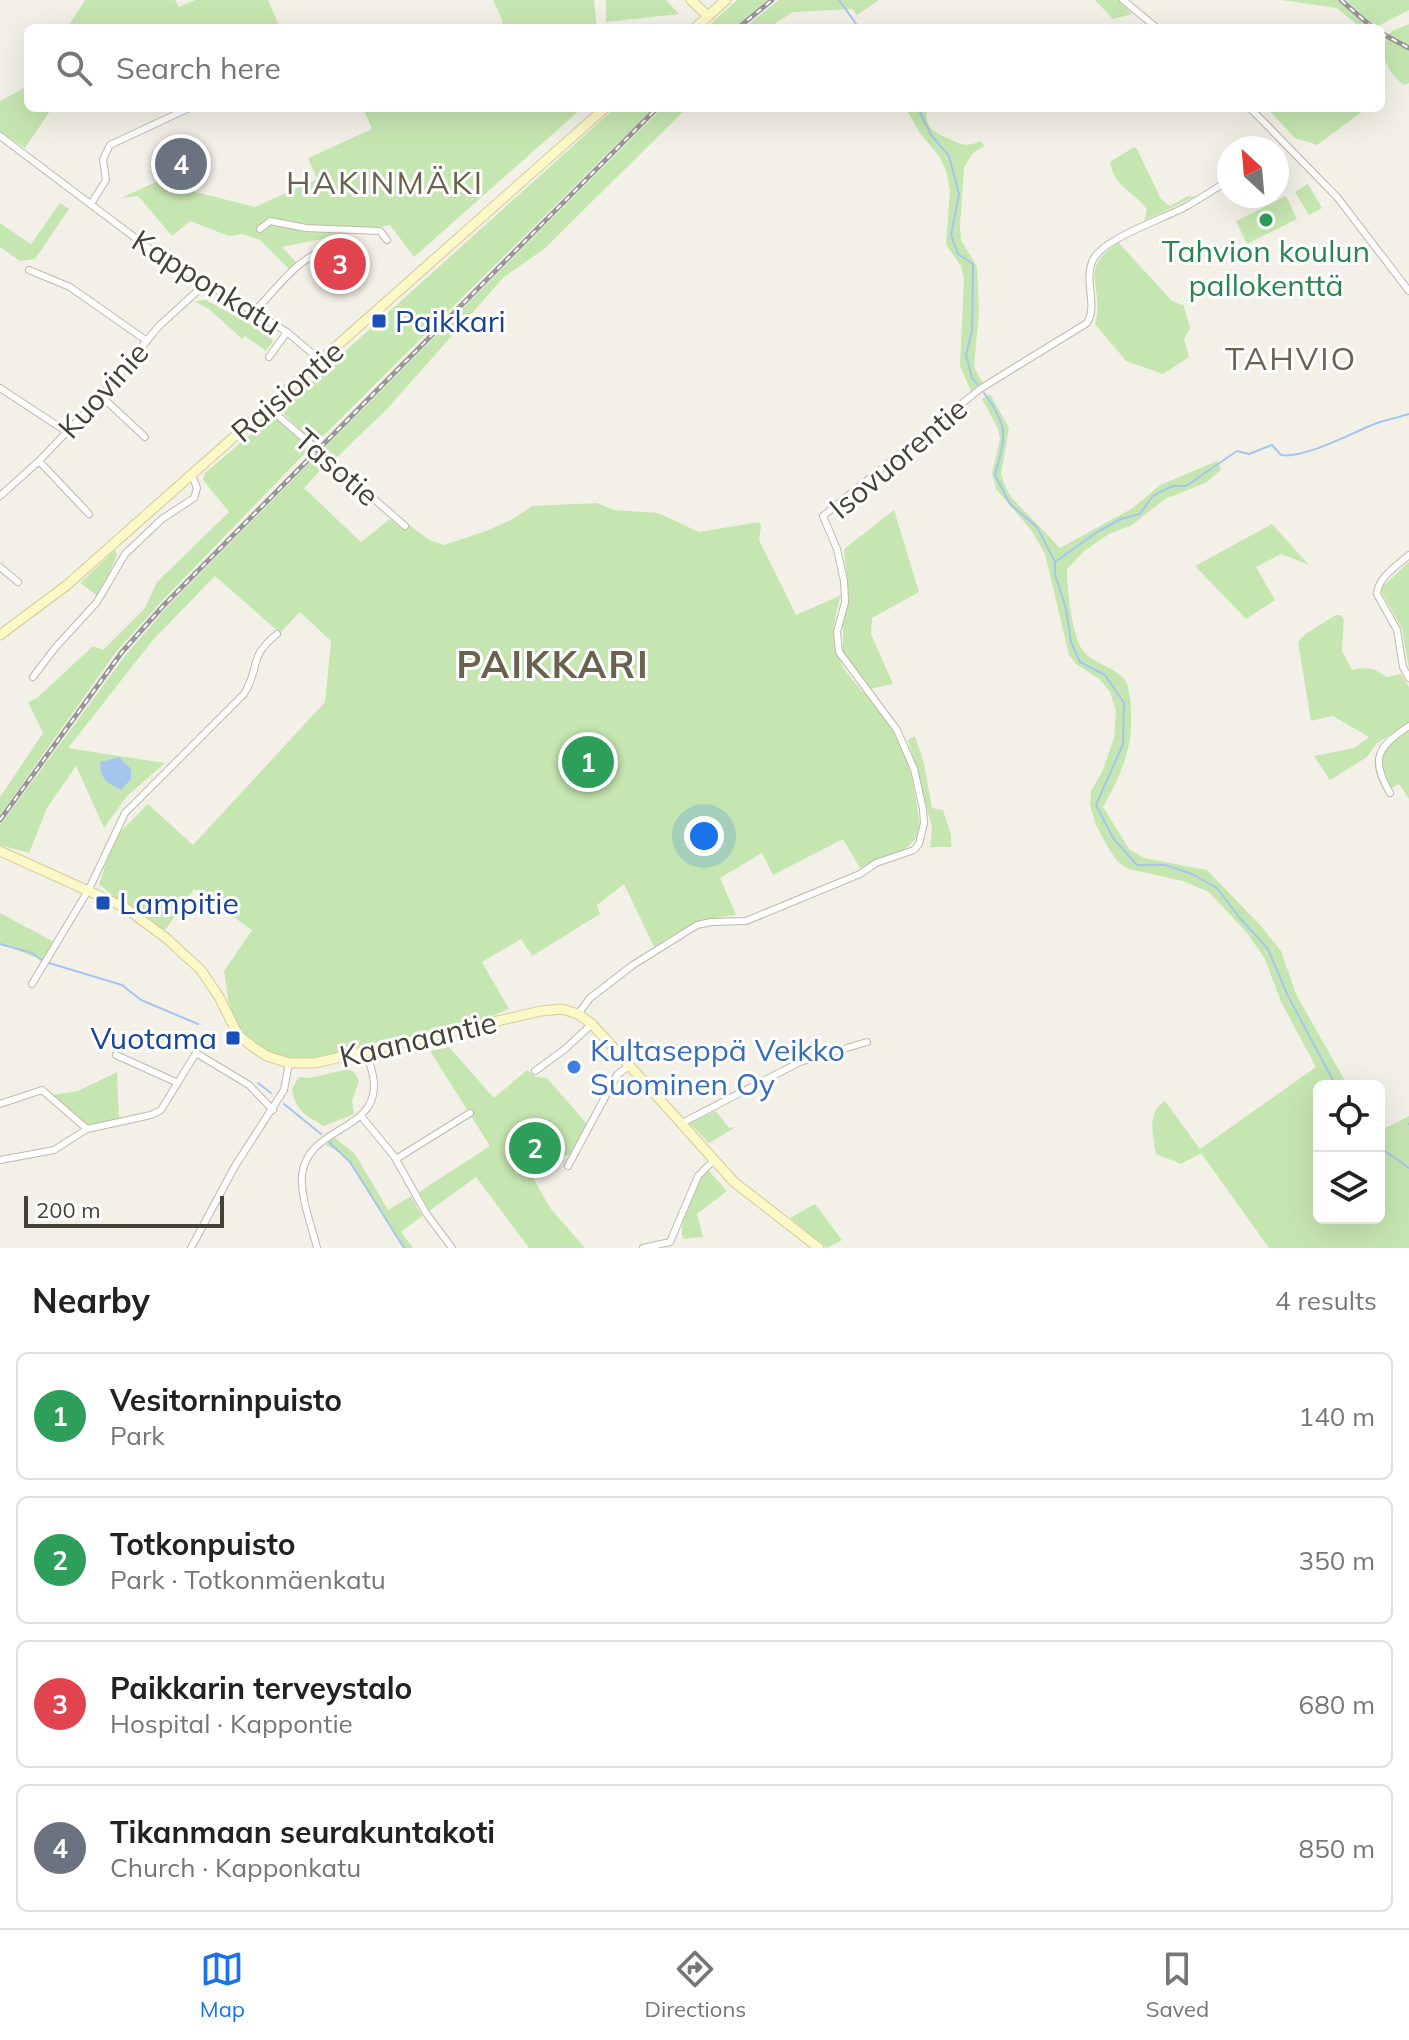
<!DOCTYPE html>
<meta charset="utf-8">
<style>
:root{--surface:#fff;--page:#f2f2f2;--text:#222;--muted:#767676;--line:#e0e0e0;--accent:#1a73e8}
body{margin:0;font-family:Mulish,sans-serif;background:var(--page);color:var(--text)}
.controls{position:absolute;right:24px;bottom:24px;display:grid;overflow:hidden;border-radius:12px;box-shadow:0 8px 32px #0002}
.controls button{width:72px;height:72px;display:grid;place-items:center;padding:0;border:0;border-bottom:2px solid var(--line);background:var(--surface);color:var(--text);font:40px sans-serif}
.compass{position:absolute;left:1217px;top:136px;width:72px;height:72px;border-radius:50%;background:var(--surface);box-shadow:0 8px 32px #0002;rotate:334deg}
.scale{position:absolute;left:24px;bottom:20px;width:200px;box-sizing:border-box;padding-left:8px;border:4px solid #464236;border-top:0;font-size:22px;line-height:28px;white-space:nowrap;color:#464236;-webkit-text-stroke:6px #fff;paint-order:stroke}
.you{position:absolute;left:704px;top:836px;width:28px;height:28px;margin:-20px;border:6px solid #fff;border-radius:50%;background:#1a73e8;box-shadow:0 0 0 12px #1a73e833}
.badge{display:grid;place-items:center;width:52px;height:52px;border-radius:50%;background:var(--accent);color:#fff;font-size:26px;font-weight:700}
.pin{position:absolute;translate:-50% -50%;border:4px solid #fff;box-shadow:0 2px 8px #0006}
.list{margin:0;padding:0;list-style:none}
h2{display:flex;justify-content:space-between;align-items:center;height:104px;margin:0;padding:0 32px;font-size:34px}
h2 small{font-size:26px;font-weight:400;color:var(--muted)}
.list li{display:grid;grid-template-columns:52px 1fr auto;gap:24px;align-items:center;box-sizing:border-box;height:128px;margin:0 16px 16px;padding:0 16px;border:2px solid var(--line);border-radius:12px}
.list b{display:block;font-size:30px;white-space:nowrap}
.list p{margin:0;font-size:26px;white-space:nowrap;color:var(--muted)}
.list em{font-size:26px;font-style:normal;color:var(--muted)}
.icon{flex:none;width:44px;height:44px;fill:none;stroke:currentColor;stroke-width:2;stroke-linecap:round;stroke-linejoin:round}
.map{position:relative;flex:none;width:1409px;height:1248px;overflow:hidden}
.search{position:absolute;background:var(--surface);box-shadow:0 8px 32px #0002;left:24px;right:24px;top:24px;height:88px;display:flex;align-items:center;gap:20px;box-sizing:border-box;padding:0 28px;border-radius:12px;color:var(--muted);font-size:30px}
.sheet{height:680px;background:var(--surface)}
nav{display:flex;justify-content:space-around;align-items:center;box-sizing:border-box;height:112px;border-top:2px solid var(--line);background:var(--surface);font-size:22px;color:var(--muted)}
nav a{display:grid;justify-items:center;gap:4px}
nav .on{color:var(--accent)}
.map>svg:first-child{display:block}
.green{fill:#c6e6b1}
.water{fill:#a5c5ee}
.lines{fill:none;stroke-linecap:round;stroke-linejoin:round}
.stream{stroke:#a5c5ee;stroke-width:2}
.street-casing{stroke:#bebaaa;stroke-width:8}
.secondary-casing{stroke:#d2cb98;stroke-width:11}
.street{stroke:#fff;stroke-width:6}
.secondary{stroke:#fdf8c7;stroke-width:9}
.rail-casing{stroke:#969696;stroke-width:5}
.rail{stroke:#fff;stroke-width:2;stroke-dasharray:6;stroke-linecap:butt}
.leisure-dot{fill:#2e9e5b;stroke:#fff;stroke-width:3}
.transit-dot{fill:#1a4fb4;stroke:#fff;stroke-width:3}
.shop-dot{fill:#3f7fe0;stroke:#fff;stroke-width:3}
.labels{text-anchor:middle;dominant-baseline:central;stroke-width:6;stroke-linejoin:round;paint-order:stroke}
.leisure-label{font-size:30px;fill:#27864d;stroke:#fff}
.street-label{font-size:30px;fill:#464236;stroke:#fff}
.transit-label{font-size:30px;fill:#164399;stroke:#fff;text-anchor:start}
.shop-label{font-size:30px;fill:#366cbe;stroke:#fff;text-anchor:start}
.neighbourhood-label{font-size:32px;letter-spacing:2px;fill:#68624e;stroke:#fff}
.district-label{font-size:38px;font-weight:bold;letter-spacing:2px;fill:#68624e;stroke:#fff}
</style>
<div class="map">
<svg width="1409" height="1248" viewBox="0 0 1409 1248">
<rect width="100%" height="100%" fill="#f3f1e7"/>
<path class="green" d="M85 0H175L179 7 195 0H268L280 28H67Z
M493 0H594L597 28H499L503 22Z
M606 0H666L679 14 606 22Z
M737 0H767L733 28H706Z
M779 0H879L857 15 852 9 793 12 768 28H744Z
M1095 0H1118L1132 14 1113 19Z
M1282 0H1338L1369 28H1361L1337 8Z
M1346 0H1409V10L1376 27Z
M1409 24V83L1404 85C1391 75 1381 59 1381 42L1392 31Z
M28 86V108H52L25 148 0 132V101Z
M363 108H582L414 257 390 225 282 247 299 265 292 272 260 240 243 234 229 236 190 221 172 236 138 196 121 198 156 182 255 207 317 179 308 158 372 129Z
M615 108H653L315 444 280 410Z
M662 108H687L544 249 504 277 387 409 335 459 322 450Z
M906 108H927C924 125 931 131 945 137 960 144 965 148 981 141L984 146 972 154 964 168 960 226 961 240 977 267 979 311 974 367 983 383 971 391 960 366 964 278 961 266 946 245 950 190 946 171 939 156 919 132Z
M1267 108H1367L1317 145 1295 138Z
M1134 147 1137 149 1161 199 1170 206 1186 197 1196 196 1144 221 1147 210C1136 192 1114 188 1110 162Z
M1308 184 1322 208 1309 215 1295 192Z
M1286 196 1297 219 1247 244 1236 221Z
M60 203 69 209 35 259 20 261 0 247V223L31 244Z
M1119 243 1172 301 1184 306 1190 328 1184 339 1189 357 1163 374 1126 361 1095 324C1106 288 1075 269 1119 243Z
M206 300 270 335 273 341 266 351 245 336 242 339 209 309 194 301Z
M990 394 1009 428 1001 474 1005 486 1011 497 1060 548 1133 508 1160 485 1217 461 1221 470 1205 483 1165 499 1132 525 1109 534 1084 551 1067 569C1067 588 1072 640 1085 653 1096 665 1117 667 1126 682 1130 691 1131 704 1131 713 1133 750 1120 776 1103 807L1129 849 1144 858 1207 870 1262 927 1281 951 1297 996 1348 1086H1319V1218H1379V1131L1409 1116V1248H1269L1201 1153 1181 1164 1156 1154C1153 1135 1146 1113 1165 1101L1200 1149 1316 1067 1281 1002 1265 959 1247 933 1209 892 1183 881 1128 869 1117 861 1107 846 1096 825 1090 805 1091 791 1102 772 1114 738 1116 711 1110 692 1099 679 1076 664 1069 655 1045 554 1031 530 996 489 992 473 1000 439 998 429 982 399Z
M271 417 276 419 310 448 162 601 116 652 0 815V797L43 733 28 702 37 698 93 646 103 650 145 608 157 582 229 512 203 480 205 473Z
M317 455 328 462 304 488 361 542 390 519 403 529 407 523 429 540 444 545 486 531 511 520 532 506 597 503 614 510 658 513 699 532 759 522 761 526 759 540 796 615 841 595C816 674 864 677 896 735 911 762 915 794 920 824 917 854 884 857 860 868L843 839 773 875 762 853 720 878 736 915C701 919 683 928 654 947L624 884 597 905 600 914 532 956 521 939 482 962 509 1009 480 1021 439 1028 427 1033C372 1046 267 1088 234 1020 227 1006 227 986 224 971L252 930 194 889 165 930 125 906 99 884 115 837 148 804 193 845 325 702 331 641 300 612 280 633 215 576 153 640 68 748 165 763 127 796 104 828 76 766 47 808 29 853 0 845V825L125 656 167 607Z
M894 510 919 592 872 618 871 634 893 684 869 689 843 655V618L848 598 844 549Z
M1272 524 1309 565 1281 554 1256 567 1275 600 1246 619 1195 566Z
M115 550 117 555 99 597 80 583Z
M1409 562V669L1402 629 1382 593V587Z
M1336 615H1341L1344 620 1342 651 1352 670C1366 667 1374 667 1386 677L1401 674 1409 687V722L1376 744 1367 757 1330 780 1314 756 1354 748 1369 737 1333 716 1311 721 1298 642 1305 634Z
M1409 731V799L1399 784 1390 789C1374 758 1380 750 1409 731Z
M915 736 924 763 932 808 943 810 951 835V847H930L932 827 908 740Z
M0 913 54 942 44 961 0 943Z
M449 1047 494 1098 527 1070 536 1077 547 1078 587 1124 578 1150 530 1173 551 1209 585 1248H529L476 1177 429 1211 419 1192 490 1146 430 1051Z
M349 1069 355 1073 359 1081 352 1101 354 1114 324 1126C307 1117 293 1108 292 1088L299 1077 309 1078Z
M117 1072 119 1119 90 1127 46 1096 78 1091Z
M716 1111 729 1128 736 1127 709 1143 689 1123Z
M334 1137 355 1154 388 1210 411 1196 422 1216 401 1232 413 1248H404L350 1162 343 1154 326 1145Z
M708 1170 727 1191 697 1214 703 1237 683 1239C677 1222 696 1182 708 1170Z
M815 1204 842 1240 827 1248 790 1218Z"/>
<path class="water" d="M119 757 131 769V779L121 790C108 784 98 777 101 762Z"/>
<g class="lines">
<path class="stream" d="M839 0 859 28
M918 108 931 135 949 156 959 194 951 235 958 254 973 264 972 331 966 355 972 378 977 384
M984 393C1009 426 1006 436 995 475L1010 504 1037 527 1055 562V574L1066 609 1071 642 1080 662 1105 675 1124 703 1123 744 1096 805 1113 838 1137 865H1165L1192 874 1217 888 1239 917 1268 949 1287 994 1336 1086
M1055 562 1097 532 1121 519 1140 514 1152 497 1160 492 1173 486H1186L1237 451 1249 454 1272 445 1281 455C1303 459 1350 434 1372 425 1384 420 1397 418 1409 414
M0 944 32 953 43 961
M49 963 122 985 141 1000 198 1024
M258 1083 271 1093
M284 1104 321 1134
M1408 1124H1409
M329 1142 350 1162 404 1248
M1379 1147 1409 1168"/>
<defs>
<path id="street" d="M1123 0 1157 28
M1250 108 1337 197 1409 291
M0 136 158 255 287 332 321 361
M91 204 106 180 103 159 110 145 189 108
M260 229 270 221 306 228 380 231 387 240
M29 270 70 287 147 341
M254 312C283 282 300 253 342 244
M269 357 287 332
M0 388 67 432
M101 396 145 437
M268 407 405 526
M39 461 89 514
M0 496 39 461 101 396 159 326 205 284
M1409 555C1397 566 1378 577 1377 594L1397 630 1403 667 1409 678
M0 567 18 582
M33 677 55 648 97 602 125 554 162 519 194 498 197 488 192 475
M1390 793C1370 759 1377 747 1409 726
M32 984 89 889 125 813 244 694C261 667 247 658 277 634
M578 1014 590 998 633 965 697 925 711 922 746 921 860 874 876 863 914 850 919 844 924 823 923 809 914 769 897 730 839 652 837 632 845 602 844 581 837 549 823 516 980 389 1087 323C1098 306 1084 282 1092 262 1100 239 1164 219 1187 206 1201 198 1215 189 1229 180
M116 1055 178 1083
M535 1071 565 1049 592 1024
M0 1104 42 1090 87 1129
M361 1116 394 1156 426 1213 452 1248
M682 1123 800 1062 867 1042
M396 1159 470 1113
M0 1160 54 1150 87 1129 151 1115 161 1110 196 1053 249 1085 273 1110
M568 1166 617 1075 630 1065
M191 1248 235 1166 284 1090 289 1063
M317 1248C312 1226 300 1198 302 1175 308 1127 372 1132 374 1088 375 1076 369 1062 366 1051
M643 1248 670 1242 698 1176 714 1160"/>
<path id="secondary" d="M691 0 708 16
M695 28 726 0
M0 635 67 585 605 108
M0 851 124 907 166 938 201 970 219 997 238 1035 253 1047 267 1056 289 1063H315L541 1011 562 1009 578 1014 592 1024 734 1182 819 1248"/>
</defs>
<use href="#street" class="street-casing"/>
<use href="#secondary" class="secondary-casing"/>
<use href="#street" class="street"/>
<use href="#secondary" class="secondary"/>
<defs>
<path id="rail" d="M1341 0 1373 28
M738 28 772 0
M1381 33 1409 48
M0 820 122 652 164 605 657 108"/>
</defs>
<use href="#rail" class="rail-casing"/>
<use href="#rail" class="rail"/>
</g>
<circle class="leisure-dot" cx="1266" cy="220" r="8"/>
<g class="transit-dot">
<rect x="371" y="313" width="16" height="16" rx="4"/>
<rect x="95" y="895" width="16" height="16" rx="4"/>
<rect x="225" y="1030" width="16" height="16" rx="4"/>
</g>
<circle class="shop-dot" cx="574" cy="1067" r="8"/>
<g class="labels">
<g class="leisure-label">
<text x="1266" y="251">Tahvion koulun<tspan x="1266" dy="34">pallokenttä</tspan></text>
</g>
<g class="street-label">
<text transform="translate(207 282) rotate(32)">Kapponkatu</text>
<text transform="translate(103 390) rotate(-48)">Kuovinie</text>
<text transform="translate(287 391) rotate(-41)">Raisiontie</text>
<text transform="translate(898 458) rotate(-40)">Isovuorentie</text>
<text transform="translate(337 467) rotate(41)">Tasotie</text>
<text transform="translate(418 1039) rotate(-13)">Kaanaantie</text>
</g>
<g class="transit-label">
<text x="395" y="321">Paikkari</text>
<text x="119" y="903">Lampitie</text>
<text x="217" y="1038" text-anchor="end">Vuotama</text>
</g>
<g class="shop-label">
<text x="590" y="1050">Kultaseppä Veikko<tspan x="590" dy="34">Suominen Oy</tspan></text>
</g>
<g class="neighbourhood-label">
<text x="385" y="182">HAKINMÄKI</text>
<text x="1291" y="358">TAHVIO</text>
</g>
<g class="district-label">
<text x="553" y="664">PAIKKARI</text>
</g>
</g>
</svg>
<div class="controls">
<button><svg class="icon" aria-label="locate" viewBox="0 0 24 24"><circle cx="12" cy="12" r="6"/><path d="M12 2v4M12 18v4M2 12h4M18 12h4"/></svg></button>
<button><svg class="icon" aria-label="layers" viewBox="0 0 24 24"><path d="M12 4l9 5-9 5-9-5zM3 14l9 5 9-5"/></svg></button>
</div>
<svg class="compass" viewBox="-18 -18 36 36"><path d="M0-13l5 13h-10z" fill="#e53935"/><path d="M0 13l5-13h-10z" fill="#767676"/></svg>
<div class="scale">200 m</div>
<div class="you"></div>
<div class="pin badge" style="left:588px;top:762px;background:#2e9e5b">1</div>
<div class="pin badge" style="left:535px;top:1148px;background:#2e9e5b">2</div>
<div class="pin badge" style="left:340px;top:264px;background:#e0444e">3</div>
<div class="pin badge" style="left:181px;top:164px;background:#6b7280">4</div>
<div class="search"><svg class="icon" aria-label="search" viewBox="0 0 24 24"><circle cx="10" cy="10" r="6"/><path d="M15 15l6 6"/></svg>Search here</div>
</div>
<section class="sheet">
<h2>Nearby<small>4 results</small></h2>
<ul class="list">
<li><span class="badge" style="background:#2e9e5b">1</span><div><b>Vesitorninpuisto</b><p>Park</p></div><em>140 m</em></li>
<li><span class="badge" style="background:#2e9e5b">2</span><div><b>Totkonpuisto</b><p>Park · Totkonmäenkatu</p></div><em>350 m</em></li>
<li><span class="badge" style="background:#e0444e">3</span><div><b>Paikkarin terveystalo</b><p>Hospital · Kappontie</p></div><em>680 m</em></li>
<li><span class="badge" style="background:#6b7280">4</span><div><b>Tikanmaan seurakuntakoti</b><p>Church · Kapponkatu</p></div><em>850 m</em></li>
</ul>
</section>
<nav>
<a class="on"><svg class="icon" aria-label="map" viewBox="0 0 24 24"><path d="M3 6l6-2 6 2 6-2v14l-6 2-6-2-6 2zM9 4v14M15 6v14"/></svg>Map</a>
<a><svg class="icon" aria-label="directions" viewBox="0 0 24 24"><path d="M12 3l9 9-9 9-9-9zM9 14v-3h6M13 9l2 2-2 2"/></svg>Directions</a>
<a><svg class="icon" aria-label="saved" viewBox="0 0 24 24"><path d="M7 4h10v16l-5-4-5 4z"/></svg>Saved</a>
</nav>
